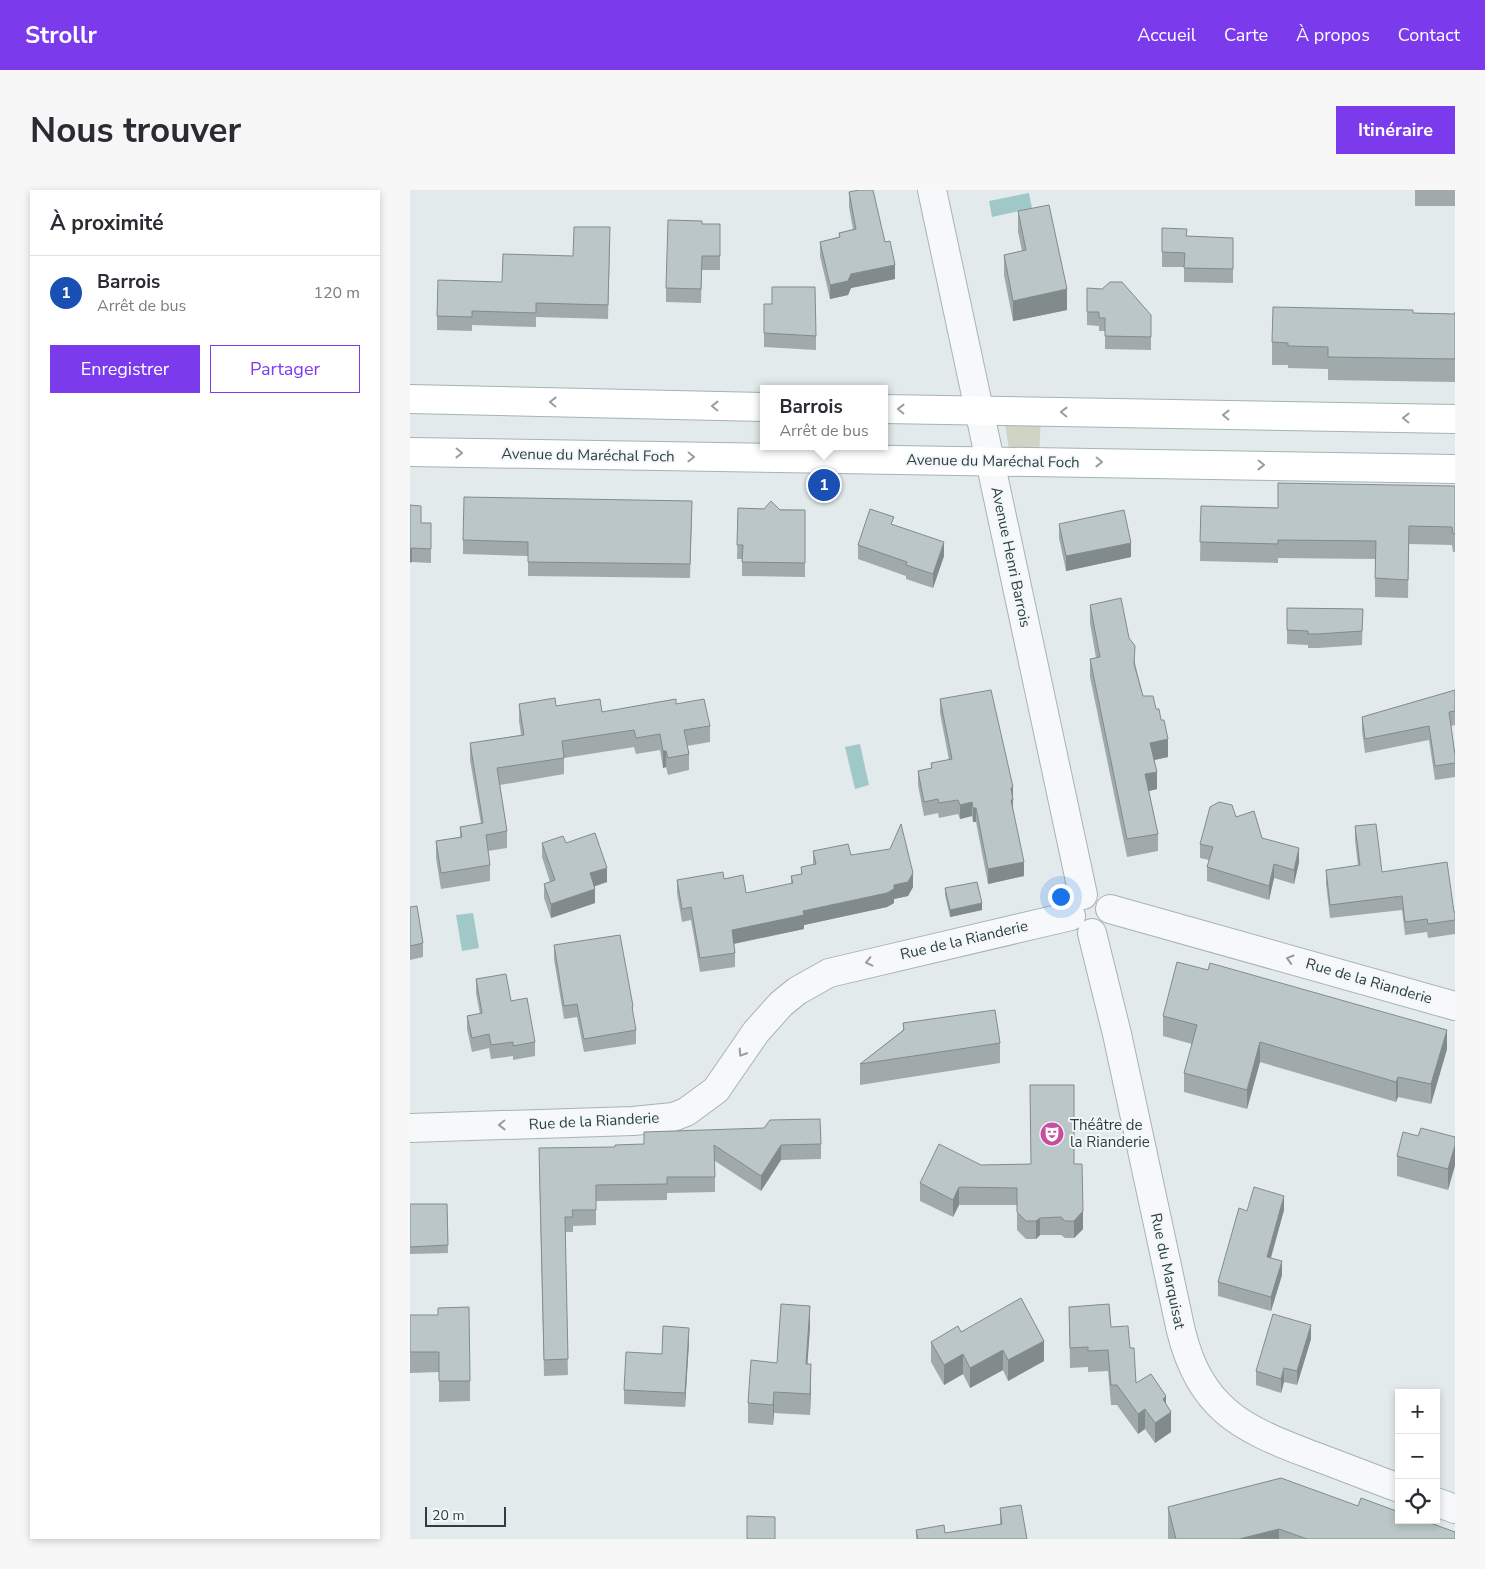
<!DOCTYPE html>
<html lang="fr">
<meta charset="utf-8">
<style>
:root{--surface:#fff;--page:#f7f7f7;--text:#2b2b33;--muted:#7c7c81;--line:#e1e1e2;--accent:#7c3aed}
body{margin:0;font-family:"Nunito Sans",sans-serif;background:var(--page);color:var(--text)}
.controls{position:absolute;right:15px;bottom:15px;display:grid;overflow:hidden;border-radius:0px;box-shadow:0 2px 8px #0003}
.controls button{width:45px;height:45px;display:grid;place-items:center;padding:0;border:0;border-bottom:1px solid var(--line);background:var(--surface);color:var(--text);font:25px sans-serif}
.scale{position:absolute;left:15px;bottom:12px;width:81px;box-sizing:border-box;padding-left:5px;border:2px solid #2c3f42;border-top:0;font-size:14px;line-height:18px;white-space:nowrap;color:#2c3f42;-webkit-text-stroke:4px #f3f7f8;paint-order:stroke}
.you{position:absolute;left:650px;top:706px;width:18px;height:18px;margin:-12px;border:4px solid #fff;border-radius:50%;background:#1a73e8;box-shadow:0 0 0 8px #1a73e833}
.badge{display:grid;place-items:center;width:32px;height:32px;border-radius:50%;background:var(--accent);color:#fff;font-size:16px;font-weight:700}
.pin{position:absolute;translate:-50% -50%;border:2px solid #fff;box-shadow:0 1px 5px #0006}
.popup{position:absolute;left:350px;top:195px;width:128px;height:65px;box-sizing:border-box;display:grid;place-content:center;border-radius:0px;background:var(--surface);filter:drop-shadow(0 1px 4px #0005);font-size:16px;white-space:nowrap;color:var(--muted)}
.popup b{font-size:19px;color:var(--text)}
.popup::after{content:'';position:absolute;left:50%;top:100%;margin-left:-10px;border:10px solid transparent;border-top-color:var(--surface)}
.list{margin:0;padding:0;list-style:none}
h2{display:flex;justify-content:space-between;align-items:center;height:65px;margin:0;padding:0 20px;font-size:21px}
h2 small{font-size:16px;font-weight:400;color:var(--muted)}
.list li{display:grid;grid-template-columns:32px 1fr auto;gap:15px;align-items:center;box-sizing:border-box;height:75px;padding:0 20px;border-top:1px solid var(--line)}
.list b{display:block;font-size:19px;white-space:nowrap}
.list p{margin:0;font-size:16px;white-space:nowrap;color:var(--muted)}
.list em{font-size:16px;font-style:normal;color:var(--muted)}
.actions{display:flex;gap:10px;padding:15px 20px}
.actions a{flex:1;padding:11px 0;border:1px solid var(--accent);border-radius:0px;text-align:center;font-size:18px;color:var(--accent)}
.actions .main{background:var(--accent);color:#fff}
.icon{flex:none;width:28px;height:28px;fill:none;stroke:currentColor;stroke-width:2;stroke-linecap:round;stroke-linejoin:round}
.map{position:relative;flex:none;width:1045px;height:1349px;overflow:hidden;border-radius:0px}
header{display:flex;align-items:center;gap:30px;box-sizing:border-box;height:70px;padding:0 25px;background:var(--accent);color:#fff}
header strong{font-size:24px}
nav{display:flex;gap:28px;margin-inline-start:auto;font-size:18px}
.intro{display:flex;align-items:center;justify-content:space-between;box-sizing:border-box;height:120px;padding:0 30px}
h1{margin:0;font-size:35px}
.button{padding:12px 22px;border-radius:0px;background:var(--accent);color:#fff;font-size:18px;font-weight:700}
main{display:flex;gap:30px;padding:0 30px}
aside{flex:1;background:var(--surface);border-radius:0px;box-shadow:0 2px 8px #0003}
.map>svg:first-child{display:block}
.green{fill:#d0d4c5}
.water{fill:#a0c8c9}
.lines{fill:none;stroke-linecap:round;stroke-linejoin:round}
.minor-casing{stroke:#a8b3b5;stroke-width:30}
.major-casing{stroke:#a3b4b6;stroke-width:30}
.minor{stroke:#f6f8f9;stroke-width:28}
.major{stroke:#fff;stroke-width:28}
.wall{fill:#a0aaab}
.shaded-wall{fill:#828b8b}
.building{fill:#bac6c7;stroke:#828b8b}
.oneway{stroke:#969fa0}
.oneway2{stroke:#919c9e}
.labels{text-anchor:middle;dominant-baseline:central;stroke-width:4;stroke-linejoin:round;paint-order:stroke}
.street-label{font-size:15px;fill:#2c3f42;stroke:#f3f7f8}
.poi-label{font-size:15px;fill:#2c3f42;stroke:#f3f7f8;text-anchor:start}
</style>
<header>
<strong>Strollr</strong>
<nav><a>Accueil</a><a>Carte</a><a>À propos</a><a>Contact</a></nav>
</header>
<div class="intro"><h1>Nous trouver</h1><a class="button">Itinéraire</a></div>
<main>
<aside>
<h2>À proximité<small></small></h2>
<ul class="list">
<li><span class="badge" style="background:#1a4fb4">1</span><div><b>Barrois</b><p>Arrêt de bus</p></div><em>120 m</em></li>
</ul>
<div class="actions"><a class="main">Enregistrer</a><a>Partager</a></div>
</aside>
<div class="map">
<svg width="1045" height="1349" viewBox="0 0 1045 1349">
<rect width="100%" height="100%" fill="#e3eaeb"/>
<path class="green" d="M631 230 629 265 599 259 595 234Z"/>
<path class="water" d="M619 3 622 18 582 27 579 11Z
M450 554 459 595 445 599 435 557Z
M63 723 69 758 52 761 46 725Z"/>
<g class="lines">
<defs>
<path id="minor" d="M522 0 673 705
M700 719 1045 816
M682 743 707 844 771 1141C790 1218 830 1238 899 1264 929 1275 959 1287 989 1298
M0 938 223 931 263 927 276 922 306 900 346 842 371 814 387 801 419 783 661 726
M1026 1312 1045 1319"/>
<path id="major" d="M0 209 354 217
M474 219 1045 229
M0 262 1045 279"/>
</defs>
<use href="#minor" class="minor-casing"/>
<use href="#major" class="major-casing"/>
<use href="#minor" class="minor"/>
<use href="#major" class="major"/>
</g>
<path class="wall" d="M1005 0H1045V16H1005Z
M439 2 475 52 485 89 441 98 438 105 420 109 410 66V52L429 47V43L443 39 439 17Z
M608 21 657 120 603 131 594 85V65L612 61 608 42Z
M292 34H310V80H292L291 113 256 112V98Z
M752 38 777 46 823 48V93L774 92V77H752Z
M200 52 198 129 126 127V137L62 135V141L27 140V126L92 92Z
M677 98 741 125V160L695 159V141H689V136L677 135Z
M354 114H362L406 146V160L354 157Z
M1045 122V192L918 190V179L878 178V175H862V152L1003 123 1045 124Z
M1045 296V362H1043L1042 355 999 354 998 408 965 407V369L868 368V373L790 371 791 316 868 318Z
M0 315 11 333H21V373L2 372Z
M328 318 395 320V387L332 386V369H327Z
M282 325 280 388 118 386V366L53 364V350Z
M649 334 721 367 656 381 649 348Z
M484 335 534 366 523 398 496 389V386L448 369V355Z
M680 415 719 448 733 506 758 567 744 570 747 599 739 601 748 644V661L717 667 680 487V469L686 468 680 433Z
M877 418 953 419 952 455 908 458H898V455L877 454Z
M1045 500V535L1041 536 1045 565V587L1025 590 1019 550 955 563 952 541V527Z
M530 509 603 597V622L614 686 578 694 566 632H563L562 626 550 629 548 624 529 628 528 623 514 626 508 595V581L521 578V573L539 570 530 523Z
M109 514 146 516 192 522 266 514 300 536V552L277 556 279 564V580L258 585 256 577 253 578 250 560 226 564 224 557 154 568V584L90 595 97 641V658L78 661 80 675V691L31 699 26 668V651L50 647V637L71 634 60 570V553L111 545 109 531Z
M826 627 852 648 889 672 884 694 864 688 859 710 797 691V677L799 670 790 668V654Z
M945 636 972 682 1045 722V744L1018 748 1017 742 995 745 992 720 920 728 916 694V680L948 676 945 650Z
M132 653H156L197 692 184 696 185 713 141 728 134 708V694L140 692 132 667Z
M403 661 441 665 503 697 498 706 484 709V713L477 717 394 735V739L324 754 325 763V777L290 782 281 730 272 732 267 703V690L336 703 381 694V686L391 684V677L403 675Z
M535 698 572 720 540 727 535 705Z
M0 717 13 753V767L0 770Z
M144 755 223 816V827L226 840V854L174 862 167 827 154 829 144 769Z
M66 789 101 811 125 852V866L103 870V866L81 869 79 858 62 862 57 839V826L70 824 66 803Z
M753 826 1037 859 1021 914 988 907 986 912 850 872 837 919 774 902V883L782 854 753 846Z
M493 833 590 853V873L450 895V874L493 840Z
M1008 946 1045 947 1038 1000 987 986V966Z
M411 954V969L371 970 351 1001 305 971V1002L257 1003V1010L186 1011V1035L163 1036V1042H155L158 1185 134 1186 129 974 205 957Z
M664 974 673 1039 664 1048H655L651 1045H630L626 1049H616L607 1040V1015H549L543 1027 510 1011V993L571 975Z
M0 1014H37L38 1063 0 1064Z
M874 1020 861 1068 872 1085 861 1121 808 1106V1092L837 1021Z
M659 1117 701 1137 720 1158 726 1193 756 1213 761 1242 745 1253 735 1239 728 1244 707 1215H701L698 1181 678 1182V1177L660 1178Z
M0 1125 60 1191V1211L29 1212V1182L0 1183Z
M400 1137 397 1174 401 1195 400 1225 364 1223 363 1235 338 1233V1213L367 1173Z
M551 1142 634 1171 598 1191 593 1180 560 1198 553 1184 534 1195 521 1172V1152Z
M901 1149 887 1195 874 1192 871 1203 846 1195V1181Z
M279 1152 275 1217 214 1214V1200L252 1164Z
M948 1316 1045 1349H758V1317Z
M590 1318 617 1349H506V1340L535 1343 590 1335Z"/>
<path class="shaded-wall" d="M485 75V89L441 98 438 105 420 109V95L441 84Z
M657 99V120L603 131V111Z
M534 352V366L523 398V384Z
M721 353V367L656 381V366Z
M2 358V372L0 373V359Z
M758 549V567L740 571V553Z
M253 561H256V577L253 578Z
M747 582V599L735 602V584Z
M603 597V624H601V598Z
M562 612V626L550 629V615Z
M563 618H566V632H563Z
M889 658V672L884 694V680Z
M614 672V686L578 694V679Z
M864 674V688L859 710V696Z
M197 678V692L180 698V683Z
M503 683V697L498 706 484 709V713L477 717 394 735V739L322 754V740L393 721 484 695Z
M185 699V713L141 728V714Z
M572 713V720L540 727V720Z
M1037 840V859L1021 914V894Z
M850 852V872L837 919V900Z
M988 887V907L986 912V892Z
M371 955V970L351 1001V986Z
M1045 955V976L1038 1000V979Z
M549 997V1015L543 1027V1010Z
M874 1006V1020L857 1081V1067Z
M673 1021V1039L664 1048V1031Z
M630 1028V1045L626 1049V1031Z
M872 1071V1085L861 1121V1107Z
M400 1116V1137L396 1195V1174Z
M901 1135V1149L887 1195V1181Z
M279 1138V1152L275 1217V1203Z
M634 1151V1171L598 1191V1170Z
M593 1160V1180L560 1198V1178Z
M553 1164V1184L534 1195V1175Z
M401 1174V1195L400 1225V1204Z
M874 1178V1192L871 1203V1189Z
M364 1202V1223L363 1235V1215Z
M756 1206V1226L761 1222V1242L745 1253V1233L753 1209Z
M735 1219V1239L728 1244V1224Z
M869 1339V1349H829Z"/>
<path class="building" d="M449 0H463L475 52 480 51 485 75 441 84 438 91 420 95 410 52 430 47 429 43 446 39 439 2Z
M639 15 657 99 603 111 594 65 616 60 608 21Z
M258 30 292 31V34H310V66H292L291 99 256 98Z
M164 37H200L198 115 126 113V123L62 121V127L27 126 28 90 92 92 93 64 163 66Z
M752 38 777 39 776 46 823 48V79L774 78 775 63 752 62Z
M700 92H712L741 125V147L695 146V128H689V122H677V98L692 99Z
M362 97H405L406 146 354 143V114H362Z
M863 117 1003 120V123L1045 124V122V169L918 167V157L878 156V153L862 152Z
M868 293 1045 296V344H1043L1042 337 999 336 998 390 965 388 966 351 868 350V354L790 352 791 316 868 318Z
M54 307 282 311 280 374 118 372V352L53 350Z
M361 311 370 320H395V373L332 372 333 355H327L328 318 354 319Z
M0 315 11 316V333H21V359L2 358 0 359Z
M460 319 484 327 481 334 534 352 523 384 496 375 497 372 448 355Z
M714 320 721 353 656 366 649 334Z
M711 408 719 448 725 456 724 474 733 506H743L746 519H749L751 530H754L758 549 740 553 747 582 735 584 748 644 717 649 680 469 690 467 680 415Z
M877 418 953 419 952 441 908 444H898V441L877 440Z
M581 500 603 597 601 598 603 610H601L614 672 578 679 566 618H563L562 612 550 615 548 610 529 613 528 609 514 612 508 581 522 578 521 573 542 569 530 509Z
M1045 500V521L1039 522 1045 565V573L1025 576 1019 536 955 549 952 527Z
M145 508 146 516 190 509 192 522 266 509V514L294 509 300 536 274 540 279 564 258 568 256 561H253L250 544 226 548 224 540 152 551 154 568 87 578 97 641 76 645 80 675 31 683 26 651 52 647 50 637 73 633 60 553 114 545 109 514Z
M809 612 822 615 826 627 844 621 852 648 889 658 884 680 864 674 859 696 797 677 803 657 790 654 800 617Z
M491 634 503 683 498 692 484 695V699L477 703 393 721 394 725 322 740 325 763 290 768 281 717 272 719 267 690 313 682 314 689 333 685 336 703 383 693 381 686 392 684 391 677 406 674 403 661 438 654 441 665 480 659Z
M966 634 972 682 1037 672 1044 722H1045V730L1018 734 1017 729 995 732 992 706 920 715 916 680 950 675 945 636Z
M185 643 197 678 180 683 185 699 141 714 134 694 145 690 132 653 153 646 156 653Z
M567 692 572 713 540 720 535 698Z
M7 716 13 753 0 756V717Z
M210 745 223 816 222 817 226 840 174 849 167 814 154 816 144 755Z
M767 772 798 780 800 773 1037 840 1021 894 988 887 986 892 850 852 837 900 774 883 787 835 753 826Z
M96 784 101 811 117 808 125 852 103 856V852L81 855 79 844 62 848 57 826 72 823 66 789Z
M585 820 590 853 450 874 494 840 493 833Z
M620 895H664V974H672L673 1021 664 1031H655L651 1027 630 1028 626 1031H616L607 1022V998L549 997 543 1010 510 993 529 954 571 975 621 974Z
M410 929 411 954 371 955 351 986 304 955 305 987H257V994L186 995V1020H162L163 1027H155L158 1169 134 1170 129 958 205 957V955L234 954V942L354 938 360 930Z
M1011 938 1045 947V955L1038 979 987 966 993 942 1008 946Z
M844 997 874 1006 857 1067 872 1071 861 1107 808 1092 829 1018 837 1021Z
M0 1014H37L38 1055 0 1057Z
M611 1108 634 1151 598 1170 593 1160 560 1178 553 1164 534 1175 521 1152 548 1136 551 1142Z
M371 1114 400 1116 396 1174H401L400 1204 364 1202 363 1215 338 1213 341 1170 367 1173Z
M699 1114 701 1137 718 1136 720 1158H724L726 1193 741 1184 756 1206 753 1209 761 1222 745 1233 735 1219 728 1224 707 1195H701L698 1160 678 1161V1157L660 1158 659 1117Z
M59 1117 60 1191H29V1162H0V1125H28V1118Z
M863 1124 901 1135 887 1181 874 1178 871 1189 846 1181Z
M253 1136 279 1138 275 1203 214 1200 216 1162 252 1164Z
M871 1288 948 1316 951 1308 989 1322V1330H1012L1045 1342V1349H897L869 1339 829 1349H766L758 1317Z
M611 1315 617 1349H508L506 1340 534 1335 535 1343 592 1334 590 1318Z
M337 1326 365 1327V1349H337Z"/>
<defs><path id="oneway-chevron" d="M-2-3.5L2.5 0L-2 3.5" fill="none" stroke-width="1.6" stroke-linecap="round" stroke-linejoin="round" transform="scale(1.25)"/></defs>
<g class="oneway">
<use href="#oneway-chevron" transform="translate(143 212) rotate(-179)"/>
<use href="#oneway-chevron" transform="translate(305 216) rotate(-179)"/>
<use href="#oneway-chevron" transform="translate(491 219) rotate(-179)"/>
<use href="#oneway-chevron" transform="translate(654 222) rotate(-179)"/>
<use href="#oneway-chevron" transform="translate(816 225) rotate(-179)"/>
<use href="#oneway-chevron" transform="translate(996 228) rotate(-179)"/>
<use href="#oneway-chevron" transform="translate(49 263) rotate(1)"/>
<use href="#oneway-chevron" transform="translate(281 267) rotate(1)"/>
<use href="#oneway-chevron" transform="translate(689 272) rotate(1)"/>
<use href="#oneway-chevron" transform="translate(851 275) rotate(1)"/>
</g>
<g class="oneway2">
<use href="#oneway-chevron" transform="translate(880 769) rotate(-164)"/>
<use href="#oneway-chevron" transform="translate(459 772) rotate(167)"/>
<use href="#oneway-chevron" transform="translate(332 863) rotate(123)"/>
<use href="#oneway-chevron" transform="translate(92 935) rotate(179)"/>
</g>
<defs>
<symbol id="theatre-disc" viewBox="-11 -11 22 22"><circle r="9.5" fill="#c94f9e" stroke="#f3f7f8"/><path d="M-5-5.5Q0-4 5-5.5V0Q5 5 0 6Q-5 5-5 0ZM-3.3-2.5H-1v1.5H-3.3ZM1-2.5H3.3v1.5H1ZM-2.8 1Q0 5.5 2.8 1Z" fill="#fff"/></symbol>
</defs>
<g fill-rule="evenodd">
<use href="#theatre-disc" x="628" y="930" width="28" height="28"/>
</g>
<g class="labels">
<g class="street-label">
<text transform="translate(178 265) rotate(1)">Avenue du Maréchal Foch</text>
<text transform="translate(583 271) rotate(1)">Avenue du Maréchal Foch</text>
<text transform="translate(601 367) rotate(78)">Avenue Henri Barrois</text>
<text transform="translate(554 750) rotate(-13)">Rue de la Rianderie</text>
<text transform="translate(959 791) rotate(16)">Rue de la Rianderie</text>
<text transform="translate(184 931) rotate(-3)">Rue de la Rianderie</text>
<text transform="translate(758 1081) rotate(78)">Rue du Marquisat</text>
</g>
<g class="poi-label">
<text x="660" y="935">Théâtre de<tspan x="660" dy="17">la Rianderie</tspan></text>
</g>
</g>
</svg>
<div class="controls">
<button>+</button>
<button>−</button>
<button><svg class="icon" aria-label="locate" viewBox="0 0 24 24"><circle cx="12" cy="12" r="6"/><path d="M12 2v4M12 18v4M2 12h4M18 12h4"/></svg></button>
</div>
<div class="scale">20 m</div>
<div class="you"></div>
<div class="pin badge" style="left:414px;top:295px;background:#1a4fb4">1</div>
<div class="popup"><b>Barrois</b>Arrêt de bus</div>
</div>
</main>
